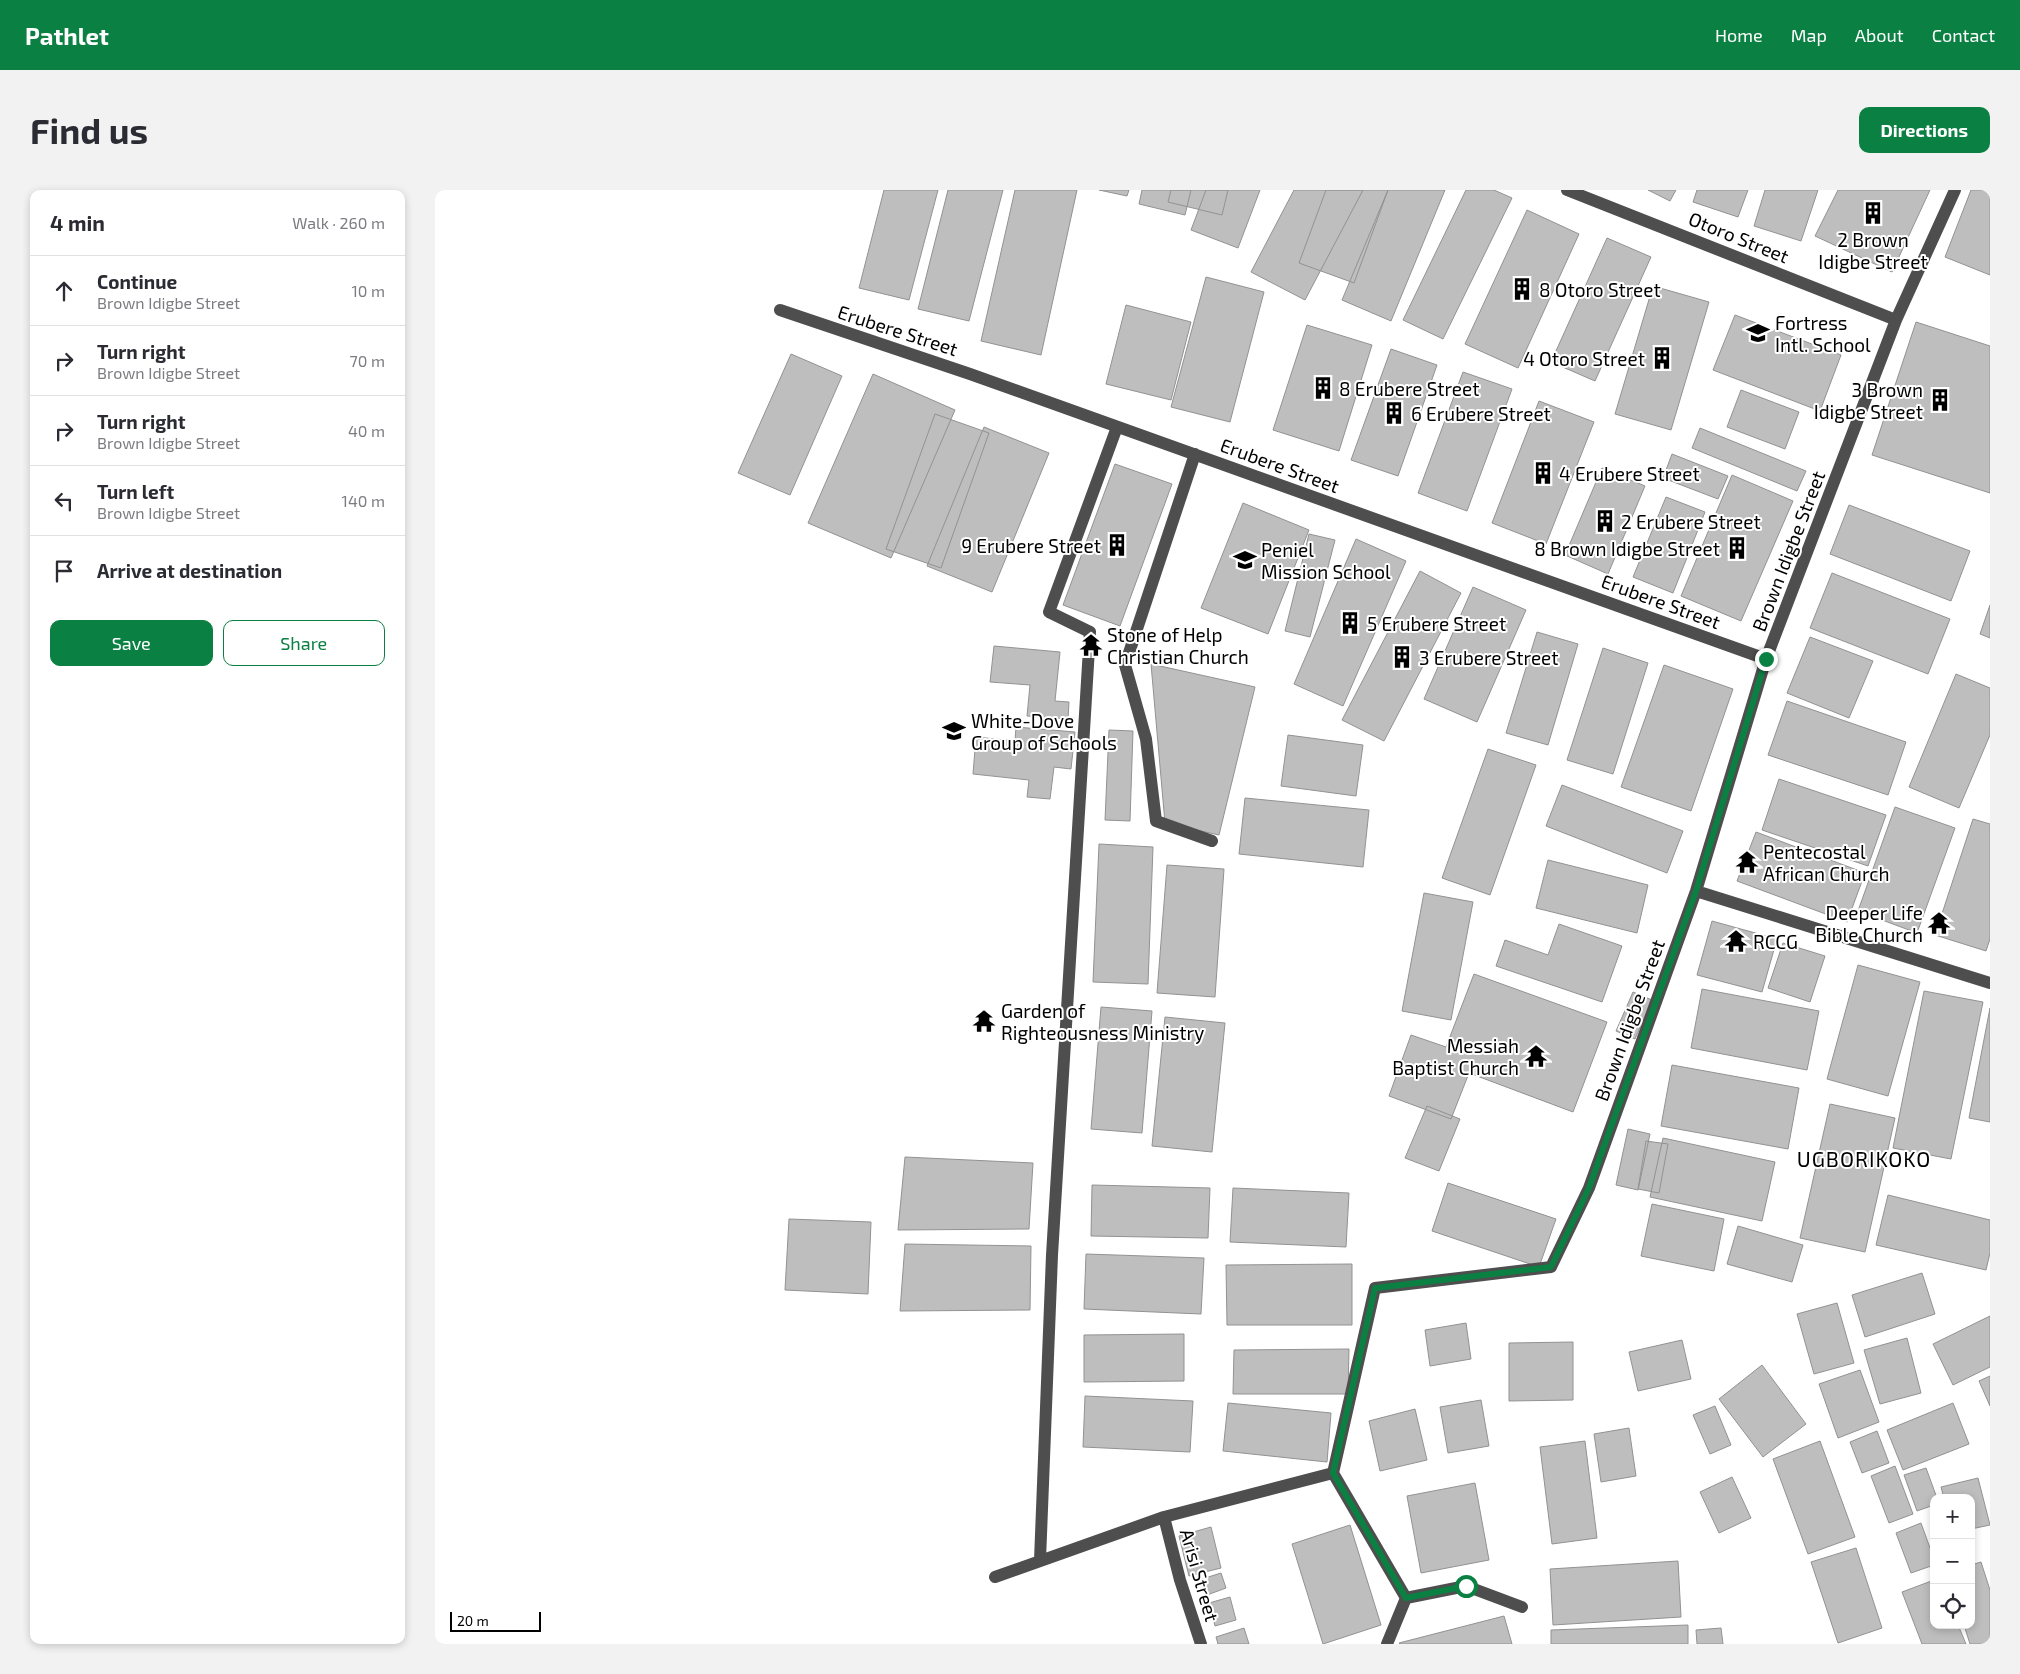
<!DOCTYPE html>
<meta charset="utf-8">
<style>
:root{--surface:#fff;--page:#f2f2f3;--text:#2b2b33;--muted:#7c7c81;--line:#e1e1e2;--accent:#0b8043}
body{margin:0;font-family:"Exo 2",sans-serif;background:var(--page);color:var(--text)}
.controls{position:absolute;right:15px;bottom:15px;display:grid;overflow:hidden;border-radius:10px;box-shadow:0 2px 8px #0003}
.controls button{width:45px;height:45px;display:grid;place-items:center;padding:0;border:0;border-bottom:1px solid var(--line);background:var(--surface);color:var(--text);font:25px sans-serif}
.scale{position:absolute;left:15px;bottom:12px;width:91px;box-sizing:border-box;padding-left:5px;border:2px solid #000;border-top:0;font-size:14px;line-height:18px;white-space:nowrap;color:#000;-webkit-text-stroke:4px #fff;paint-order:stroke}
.stop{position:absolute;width:15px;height:15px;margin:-11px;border:4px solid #0b8043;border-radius:50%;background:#fff}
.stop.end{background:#0b8043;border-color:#fff;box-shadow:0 1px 5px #0008}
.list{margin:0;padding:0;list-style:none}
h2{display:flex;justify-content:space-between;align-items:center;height:65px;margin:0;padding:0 20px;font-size:21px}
h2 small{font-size:16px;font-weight:400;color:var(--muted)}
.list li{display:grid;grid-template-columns:32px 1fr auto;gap:15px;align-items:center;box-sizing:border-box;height:70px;padding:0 20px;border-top:1px solid var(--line)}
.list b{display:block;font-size:19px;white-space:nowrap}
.list p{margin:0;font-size:16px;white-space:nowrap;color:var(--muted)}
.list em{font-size:16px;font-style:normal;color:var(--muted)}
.actions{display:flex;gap:10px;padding:15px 20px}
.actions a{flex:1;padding:11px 0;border:1px solid var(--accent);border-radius:10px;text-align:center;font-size:18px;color:var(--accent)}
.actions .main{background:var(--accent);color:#fff}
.icon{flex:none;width:28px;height:28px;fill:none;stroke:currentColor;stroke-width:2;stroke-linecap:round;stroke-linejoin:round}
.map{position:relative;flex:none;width:1555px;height:1454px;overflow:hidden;border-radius:10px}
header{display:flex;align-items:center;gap:30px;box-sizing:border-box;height:70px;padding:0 25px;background:var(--accent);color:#fff}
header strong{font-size:24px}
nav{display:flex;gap:28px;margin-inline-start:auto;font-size:18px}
.intro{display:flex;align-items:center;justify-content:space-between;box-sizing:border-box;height:120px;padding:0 30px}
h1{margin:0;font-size:35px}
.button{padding:12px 22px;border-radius:10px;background:var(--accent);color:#fff;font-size:18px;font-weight:700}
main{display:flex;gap:30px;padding:0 30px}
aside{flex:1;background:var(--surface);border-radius:10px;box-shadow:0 2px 8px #0003}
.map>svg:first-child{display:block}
.building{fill:#bebebe;stroke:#929292}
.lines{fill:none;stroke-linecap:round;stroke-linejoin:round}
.minor{stroke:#4e4e4e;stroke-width:12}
.route{stroke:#0b8043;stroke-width:6}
.labels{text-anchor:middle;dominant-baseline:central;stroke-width:4;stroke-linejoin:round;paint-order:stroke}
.street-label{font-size:19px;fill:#000;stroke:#fff}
.poi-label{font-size:19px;fill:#000;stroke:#fff;text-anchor:start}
.quarter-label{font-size:21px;letter-spacing:1px;fill:#000;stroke:#fff}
</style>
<header>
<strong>Pathlet</strong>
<nav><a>Home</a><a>Map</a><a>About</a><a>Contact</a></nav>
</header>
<div class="intro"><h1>Find us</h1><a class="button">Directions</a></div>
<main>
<aside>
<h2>4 min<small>Walk · 260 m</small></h2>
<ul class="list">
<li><svg class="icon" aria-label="ahead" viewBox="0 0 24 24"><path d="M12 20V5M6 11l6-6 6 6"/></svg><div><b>Continue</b><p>Brown Idigbe Street</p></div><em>10 m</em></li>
<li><svg class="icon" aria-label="right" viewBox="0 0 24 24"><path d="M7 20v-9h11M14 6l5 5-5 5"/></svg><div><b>Turn right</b><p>Brown Idigbe Street</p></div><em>70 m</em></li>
<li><svg class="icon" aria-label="right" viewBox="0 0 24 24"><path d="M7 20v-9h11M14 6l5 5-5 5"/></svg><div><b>Turn right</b><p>Brown Idigbe Street</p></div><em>40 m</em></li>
<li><svg class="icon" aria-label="left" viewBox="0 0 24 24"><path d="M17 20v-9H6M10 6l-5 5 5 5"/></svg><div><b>Turn left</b><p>Brown Idigbe Street</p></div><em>140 m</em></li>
<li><svg class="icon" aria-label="arrive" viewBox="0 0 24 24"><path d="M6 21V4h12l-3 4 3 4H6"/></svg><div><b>Arrive at destination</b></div></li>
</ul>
<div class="actions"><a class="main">Save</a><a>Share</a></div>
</aside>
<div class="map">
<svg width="1555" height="1454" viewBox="0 0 1555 1454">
<rect width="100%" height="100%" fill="#fff"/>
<path class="building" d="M449 0H503L474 110 424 98Z
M513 0H568L534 131 483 119Z
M580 0H642L606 165 546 151Z
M664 0H694L692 6Z
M707 0H756L750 25 704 14Z
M736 0H793L787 25 733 12Z
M771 0H825L803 58 756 40Z
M859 0H928L870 110 816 82Z
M891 0H953L919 93 864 73Z
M953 0H1010L956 131 907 110Z
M1031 0H1059L1077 8 1008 149 968 130Z
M1213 0H1241L1235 11Z
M1262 0H1313L1303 27 1258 12Z
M1330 0H1383L1366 51 1319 36Z
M1403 0H1495L1457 82 1380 46Z
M1536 0H1555V85L1510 67Z
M1092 20 1144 44 1083 178 1030 154Z
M1172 48 1216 67 1160 191 1116 172Z
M771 87 829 102 795 232 736 217Z
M1218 96 1274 112 1236 240 1180 224Z
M691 115 756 132 736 210 671 194Z
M1300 125 1406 165 1385 221 1278 180Z
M1481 132 1555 156V303L1437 265Z
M872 135 937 155 904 261 838 240Z
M956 159 1002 175 963 286 916 270Z
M356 164 407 186 355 305 303 283Z
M1028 182 1077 199 1032 321 983 303Z
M438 184 520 220 456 368 373 333Z
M1306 200 1364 222 1350 259 1292 237Z
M1104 211 1159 232 1111 354 1057 333Z
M500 224 554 243 506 378 451 359Z
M549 237 614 263 557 402 492 376Z
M1265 238 1371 281 1362 301 1257 258Z
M1237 264 1293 286 1283 309 1228 288Z
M680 274 737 294 685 436 628 415Z
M1167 278 1210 296 1173 384 1130 365Z
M1297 285 1358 311 1306 431 1246 406Z
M1231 307 1270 322 1238 403 1198 387Z
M808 313 874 340 833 444 766 418Z
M1414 315 1535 361 1516 411 1395 364Z
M874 344 900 350 875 447 850 441Z
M921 349 971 371 908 516 859 494Z
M985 381 1026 403 949 551 907 530Z
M1397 383 1515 429 1493 484 1375 438Z
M1038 397 1091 420 1042 532 989 509Z
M1555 415V448L1545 444Z
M1102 442 1143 454 1113 555 1071 543Z
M1375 447 1438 471 1414 528 1352 503Z
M559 456 625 462 620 511 634 512 633 529 592 526 595 495 555 492Z
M1168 458 1213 473 1178 584 1132 570Z
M716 474 820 497 784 645 730 633Z
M1229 475 1298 499 1256 621 1186 597Z
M1521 484 1555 498V545L1524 618 1474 597Z
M1352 511 1471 552 1453 605 1333 565Z
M581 537 640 542 636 579 619 577 615 609 592 607 594 590 538 584 541 547 580 551Z
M674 540 698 541 695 631 670 630Z
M853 545 928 555 921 606 846 596Z
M1053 559 1101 575 1055 705 1007 688Z
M1344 589 1451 625 1433 676 1327 640Z
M1127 595 1248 641 1232 683 1111 636Z
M810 608 934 620 928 677 804 664Z
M1460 617 1520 638 1482 743 1423 721Z
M1538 629 1555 634V749L1551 761 1500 745Z
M1321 642 1430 683 1412 732 1302 691Z
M664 654 718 657 713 794 658 792Z
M1113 670 1213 695 1202 743 1101 718Z
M732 675 789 679 780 807 722 803Z
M989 703 1038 712 1016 830 967 821Z
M1277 731 1342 749 1327 802 1262 785Z
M1124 734 1187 756 1167 812 1061 776 1070 750 1113 765Z
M1348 753 1390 766 1375 812 1333 798Z
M1423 775 1485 792 1453 906 1392 889Z
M1039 784 1172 832 1138 922 1034 883 1016 929 954 906 976 845 1011 857Z
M1267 799 1384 821 1372 880 1256 858Z
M1489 801 1548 812 1516 969 1458 958Z
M1198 802 1217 810 1200 849 1181 841Z
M666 817 717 821 707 943 656 939Z
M1555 818V932L1534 928Z
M730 827 790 833 777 962 717 956Z
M1237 875 1364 898 1353 959 1226 936Z
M1395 914 1460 928 1430 1062 1365 1048Z
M992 916 1025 929 1004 981 970 968Z
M1193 939 1215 944 1203 1000 1181 995Z
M1228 948 1340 972 1327 1031 1215 1007Z
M1211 951 1233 954 1224 1003 1203 999Z
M470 967 598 973 594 1039 463 1040Z
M1013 993 1121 1029 1104 1077 997 1041Z
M657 995 775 998 773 1048 656 1046Z
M798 998 914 1003 911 1057 795 1052Z
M1453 1005 1555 1030V1063L1551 1080 1441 1055Z
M1217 1014 1289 1029 1279 1081 1206 1066Z
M354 1029 436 1032 433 1104 350 1100Z
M1303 1036 1368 1055 1357 1092 1292 1074Z
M470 1054 596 1056 595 1120 465 1121Z
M651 1064 769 1068 766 1124 649 1119Z
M917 1074V1135H792L791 1075Z
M1487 1083 1500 1124 1430 1147 1417 1105Z
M1402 1113 1419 1173 1379 1184 1362 1124Z
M1555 1126V1177L1518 1195 1498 1154Z
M1031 1133 1036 1169 995 1176 990 1140Z
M749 1144V1191L649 1192V1145Z
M1472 1148 1486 1203 1445 1214 1429 1160Z
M1247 1150 1256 1189 1203 1201 1194 1162Z
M1138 1152V1210L1074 1211V1153Z
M914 1159 913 1204H798L799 1160Z
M1327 1175 1371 1234 1328 1267 1284 1209Z
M1425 1180 1444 1232 1403 1248 1384 1194Z
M1555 1186V1216L1544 1191Z
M650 1206 758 1211 755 1262 648 1257Z
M1046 1210 1054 1256 1013 1263 1005 1217Z
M793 1213 896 1223 892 1272 788 1261Z
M1518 1213 1534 1254 1468 1280 1452 1240Z
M1280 1216 1296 1255 1275 1264 1258 1225Z
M980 1219 992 1270 945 1281 934 1231Z
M1194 1238 1201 1286 1166 1292 1159 1244Z
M1442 1241 1454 1273 1427 1283 1415 1252Z
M1150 1251 1162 1348 1117 1354 1105 1257Z
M1385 1251 1420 1347 1373 1364 1338 1269Z
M1460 1276 1478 1324 1454 1333 1436 1286Z
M1491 1278 1502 1308H1499V1315L1482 1321 1469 1285Z
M1297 1287 1316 1328 1284 1343 1265 1302Z
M1543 1288 1555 1335 1536 1339V1308H1509L1506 1297Z
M1040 1293 1054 1370 986 1383 972 1306Z
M1486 1333 1499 1369V1375L1476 1383 1461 1343Z
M915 1335 946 1435 888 1454 857 1354Z
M776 1337 786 1378 754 1386 744 1346Z
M1421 1358 1447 1438 1403 1453 1376 1372Z
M1243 1371 1246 1427 1118 1435 1115 1379Z
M1546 1372 1555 1400V1454H1535L1529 1435H1536V1375Z
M786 1383 791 1398 772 1405 767 1389Z
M1499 1390V1435H1523L1531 1454H1487L1467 1402Z
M795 1407 801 1430 780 1436 774 1413Z
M1069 1426 1077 1454H965L964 1453Z
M1253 1435V1454H1116V1440Z
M809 1438 814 1454H783L781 1447Z
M1286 1438 1288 1454H1262L1261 1440Z"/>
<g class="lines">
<path class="minor" d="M1132 0 1461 130
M345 120 535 184 1331 469
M760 264 690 475 711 549 721 631 777 651
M1261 701 1555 793
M729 1327 745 1390 766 1454
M605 1370 617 1065 655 442 614 422 682 237
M560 1387 729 1327 898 1283
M1087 1417 1031 1396 971 1408 898 1283 940 1098 1116 1077 1154 998 1261 701 1331 469 1461 130 1520 0
M952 1454 971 1408"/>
</g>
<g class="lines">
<path class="route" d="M1031 1396 971 1408 898 1283 940 1098 1116 1077 1154 998 1261 701 1331 469"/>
</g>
<defs>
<symbol id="building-bare" viewBox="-9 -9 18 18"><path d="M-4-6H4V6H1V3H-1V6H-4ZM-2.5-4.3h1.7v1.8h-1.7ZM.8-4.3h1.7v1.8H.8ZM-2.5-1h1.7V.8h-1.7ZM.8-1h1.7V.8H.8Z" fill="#000" stroke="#fff" stroke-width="2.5" paint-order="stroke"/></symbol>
<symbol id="school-bare" viewBox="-9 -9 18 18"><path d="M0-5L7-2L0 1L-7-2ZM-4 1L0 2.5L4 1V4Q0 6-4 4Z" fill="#000" stroke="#fff" stroke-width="2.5" paint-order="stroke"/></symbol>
<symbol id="temple-bare" viewBox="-9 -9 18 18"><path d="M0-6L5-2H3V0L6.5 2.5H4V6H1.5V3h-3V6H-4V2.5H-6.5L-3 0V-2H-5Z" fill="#000" stroke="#fff" stroke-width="2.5" paint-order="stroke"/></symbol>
</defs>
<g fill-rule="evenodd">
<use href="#building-bare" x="1422" y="7" width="32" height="32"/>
<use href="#building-bare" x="1071" y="83" width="32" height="32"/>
<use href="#school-bare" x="1307" y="127" width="32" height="32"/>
<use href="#building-bare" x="1211" y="152" width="32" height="32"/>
<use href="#building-bare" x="872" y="182" width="32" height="32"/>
<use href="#building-bare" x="1489" y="194" width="32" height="32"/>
<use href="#building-bare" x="943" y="207" width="32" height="32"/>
<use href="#building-bare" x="1092" y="267" width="32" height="32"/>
<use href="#building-bare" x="1154" y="315" width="32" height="32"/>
<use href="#building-bare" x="666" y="339" width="32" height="32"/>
<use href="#building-bare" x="1286" y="342" width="32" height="32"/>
<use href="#school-bare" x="794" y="354" width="32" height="32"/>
<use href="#building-bare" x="899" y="417" width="32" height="32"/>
<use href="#temple-bare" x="640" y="439" width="32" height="32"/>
<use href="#building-bare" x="951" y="451" width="32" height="32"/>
<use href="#school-bare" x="503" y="525" width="32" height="32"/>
<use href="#temple-bare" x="1296" y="656" width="32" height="32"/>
<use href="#temple-bare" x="1488" y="717" width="32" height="32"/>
<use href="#temple-bare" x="1285" y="735" width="32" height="32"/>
<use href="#temple-bare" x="533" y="815" width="32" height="32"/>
<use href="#temple-bare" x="1085" y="850" width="32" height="32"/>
</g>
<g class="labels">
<g class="street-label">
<text transform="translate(1304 47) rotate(22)">Otoro Street</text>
<text transform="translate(463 140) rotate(18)">Erubere Street</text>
<text transform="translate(845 275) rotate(20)">Erubere Street</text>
<text transform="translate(1353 361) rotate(-69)">Brown Idigbe Street</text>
<text transform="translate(1226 411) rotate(20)">Erubere Street</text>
<text transform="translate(1194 830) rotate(-70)">Brown Idigbe Street</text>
<text transform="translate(765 1385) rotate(74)">Arisi Street</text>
</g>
<g class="poi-label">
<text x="1438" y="49" text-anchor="middle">2 Brown<tspan x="1438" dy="22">Idigbe Street</tspan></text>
<text x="1104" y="99">8 Otoro Street</text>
<text x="1340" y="132">Fortress<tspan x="1340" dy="22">Intl. School</tspan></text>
<text x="1210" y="168" text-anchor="end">4 Otoro Street</text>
<text x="904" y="198">8 Erubere Street</text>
<text x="1488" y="199" text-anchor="end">3 Brown<tspan x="1488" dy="22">Idigbe Street</tspan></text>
<text x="976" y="223">6 Erubere Street</text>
<text x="1124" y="283">4 Erubere Street</text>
<text x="1186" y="331">2 Erubere Street</text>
<text x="666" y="355" text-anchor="end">9 Erubere Street</text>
<text x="1285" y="358" text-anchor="end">8 Brown Idigbe Street</text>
<text x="826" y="359">Peniel<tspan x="826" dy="22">Mission School</tspan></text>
<text x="932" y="433">5 Erubere Street</text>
<text x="672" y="444">Stone of Help<tspan x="672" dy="22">Christian Church</tspan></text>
<text x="984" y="467">3 Erubere Street</text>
<text x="536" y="530">White-Dove<tspan x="536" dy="22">Group of Schools</tspan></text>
<text x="1328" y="661">Pentecostal<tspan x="1328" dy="22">African Church</tspan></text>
<text x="1488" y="722" text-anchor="end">Deeper Life<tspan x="1488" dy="22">Bible Church</tspan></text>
<text x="1318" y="751">RCCG</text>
<text x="566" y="820">Garden of<tspan x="566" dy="22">Righteousness Ministry</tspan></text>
<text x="1084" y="855" text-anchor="end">Messiah<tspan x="1084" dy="22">Baptist Church</tspan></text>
</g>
<g class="quarter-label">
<text x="1429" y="968">UGBORIKOKO</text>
</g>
</g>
</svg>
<div class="controls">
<button>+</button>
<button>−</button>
<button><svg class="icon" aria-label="locate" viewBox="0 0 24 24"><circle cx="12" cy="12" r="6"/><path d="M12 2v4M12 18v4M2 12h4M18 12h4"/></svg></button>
</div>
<div class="scale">20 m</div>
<div class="stop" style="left:1031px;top:1396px"></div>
<div class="stop end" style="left:1331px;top:469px"></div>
</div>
</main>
